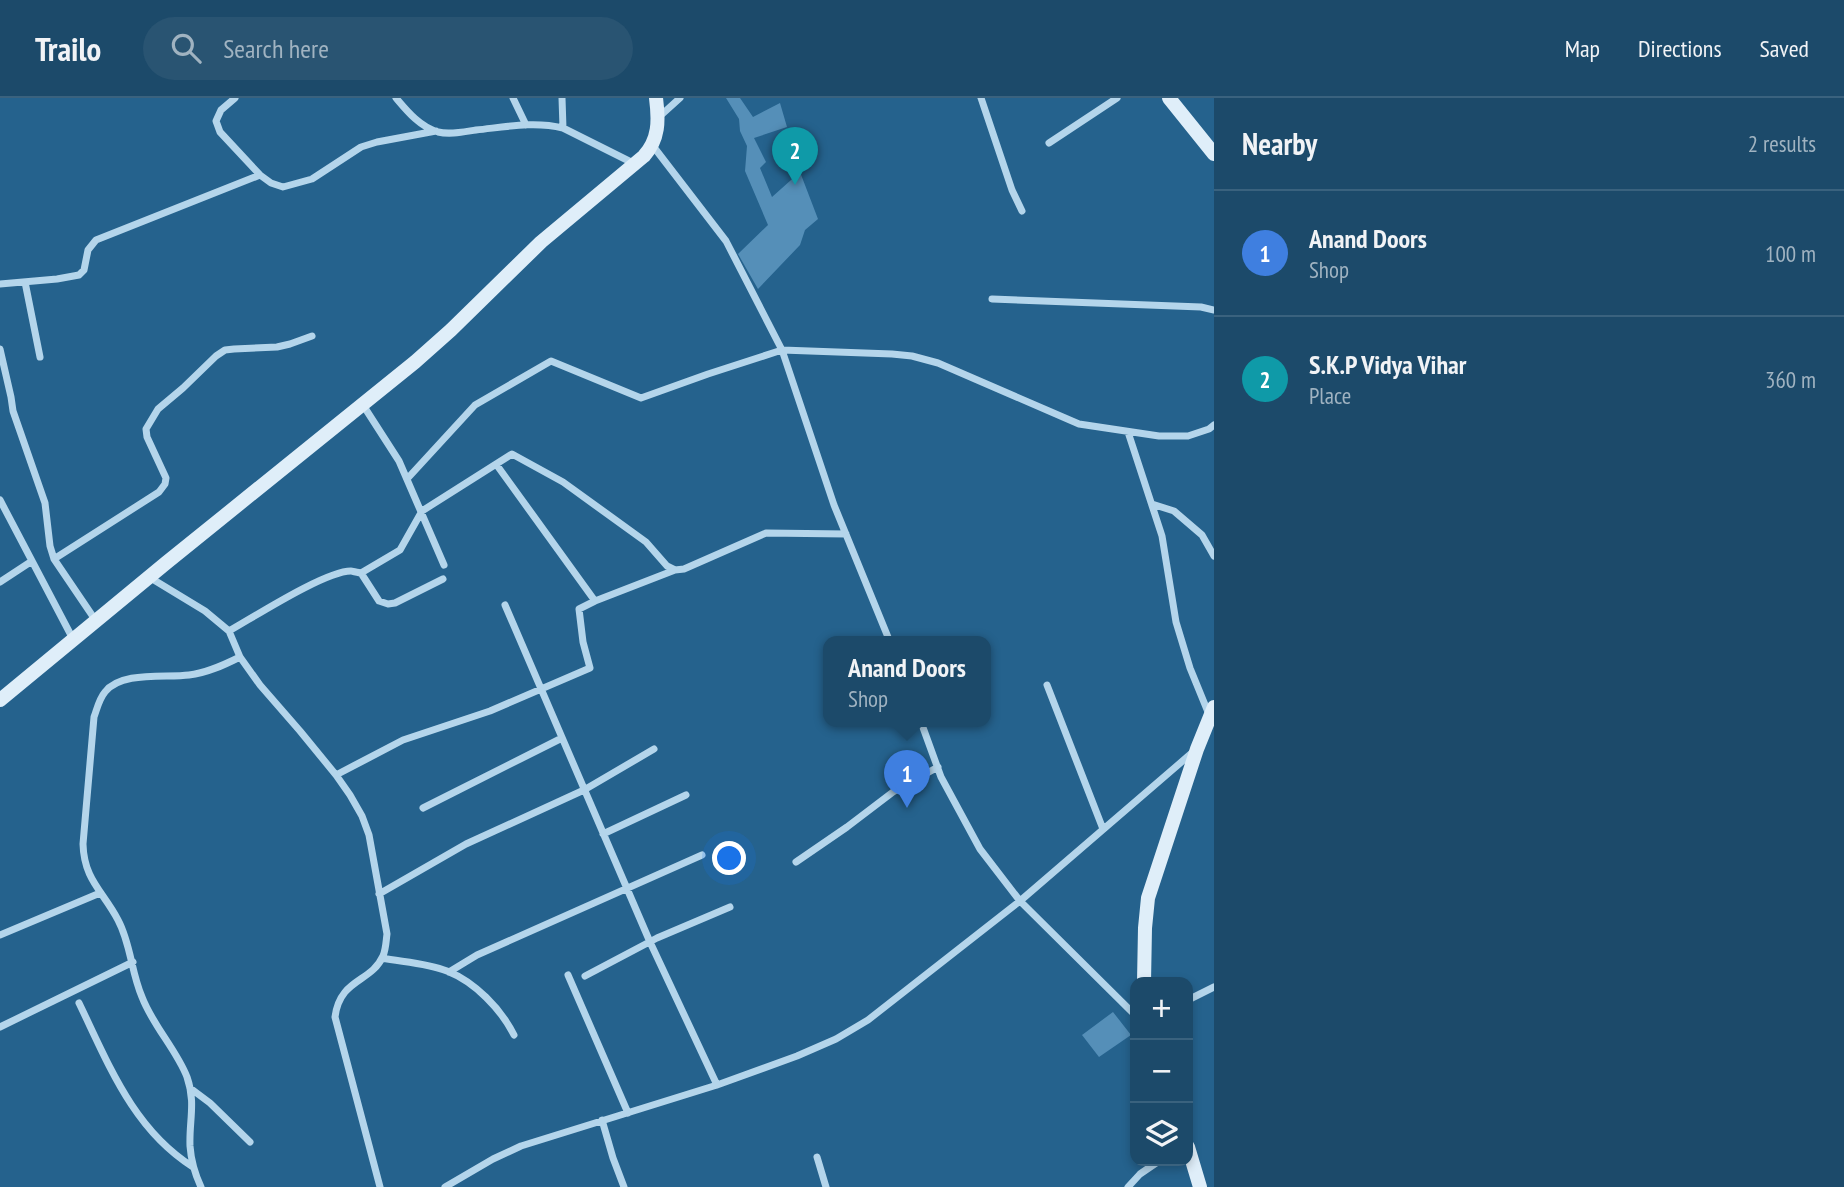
<!DOCTYPE html>
<meta charset="utf-8">
<style>
:root{--surface:#1c4a6a;--page:#295472;--text:#f1f3f6;--muted:#a0b3c1;--line:#3a627e;--accent:#bca0f2}
body{margin:0;font-family:"PT Sans Narrow",sans-serif;background:var(--page);color:var(--text)}
.controls{position:absolute;right:21px;bottom:21px;display:grid;overflow:hidden;border-radius:14px;box-shadow:0 4px 10px #0003}
.controls button{width:63px;height:63px;display:grid;place-items:center;padding:0;border:0;border-bottom:2px solid var(--line);background:var(--surface);color:var(--text);font:35px sans-serif}
.you{position:absolute;left:730px;top:761px;width:24px;height:24px;margin:-18px;border:5px solid #fff;border-radius:50%;background:#1a73e8;box-shadow:0 0 0 10px #1a73e833}
.badge{display:grid;place-items:center;width:46px;height:46px;border-radius:50%;background:var(--accent);color:#fff;font-size:23px;font-weight:700}
.pin{position:absolute;translate:-50% -58px;filter:drop-shadow(0 2px 4px #0008)}
.pin::after{content:'';position:absolute;top:37px;width:24px;height:21px;background:inherit;clip-path:polygon(0 0,100% 0,50% 100%)}
.popup{position:absolute;left:823px;top:538px;width:168px;height:91px;box-sizing:border-box;display:grid;place-content:center;border-radius:14px;background:var(--surface);filter:drop-shadow(0 2px 5px #0005);font-size:23px;white-space:nowrap;color:var(--muted)}
.popup b{font-size:26px;color:var(--text)}
.popup::after{content:'';position:absolute;left:50%;top:100%;margin-left:-14px;border:14px solid transparent;border-top-color:var(--surface)}
.list{margin:0;padding:0;list-style:none}
h2{display:flex;justify-content:space-between;align-items:center;height:91px;margin:0;padding:0 28px;font-size:30px}
h2 small{font-size:23px;font-weight:400;color:var(--muted)}
.list li{display:grid;grid-template-columns:46px 1fr auto;gap:21px;align-items:center;box-sizing:border-box;height:126px;padding:0 28px;border-top:2px solid var(--line)}
.list b{display:block;font-size:26px;white-space:nowrap}
.list p{margin:0;font-size:23px;white-space:nowrap;color:var(--muted)}
.list em{font-size:23px;font-style:normal;color:var(--muted)}
.icon{flex:none;width:38px;height:38px;fill:none;stroke:currentColor;stroke-width:2;stroke-linecap:round;stroke-linejoin:round}
.map{position:relative;flex:none;width:1214px;height:1089px;overflow:hidden}
header{display:flex;align-items:center;gap:42px;box-sizing:border-box;height:98px;padding:0 35px;background:var(--surface);border-bottom:2px solid var(--line)}
header strong{font-size:33px}
nav{display:flex;gap:38px;margin-inline-start:auto;font-size:24px}
.search{width:490px;height:63px;background:var(--page);display:flex;align-items:center;gap:18px;box-sizing:border-box;padding:0 24px;border-radius:38px;color:var(--muted);font-size:26px}
main{display:flex}
aside{flex:1;background:var(--surface)}
.map>svg:first-child{display:block}
.building{fill:#558fb8}
.lines{fill:none;stroke-linecap:round;stroke-linejoin:round}
.street{stroke:#b4d5eb;stroke-width:7}
.secondary{stroke:#dfeef9;stroke-width:14}
</style>
<header>
<strong>Trailo</strong>
<div class="search"><svg class="icon" aria-label="search" viewBox="0 0 24 24"><circle cx="10" cy="10" r="6"/><path d="M15 15l6 6"/></svg>Search here</div>
<nav><a>Map</a><a>Directions</a><a>Saved</a></nav>
</header>
<main>
<div class="map">
<svg width="1214" height="1089" viewBox="0 0 1214 1089">
<rect width="100%" height="100%" fill="#25628d"/>
<path class="building" d="M726 0H740L753 19 780 5 787 29 754 40 766 64 760 70 772 99 800 74 818 121 805 132 800 147 758 191 738 156 768 127 745 73 747 48 740 33 739 21Z
M1113 914 1131 937 1099 959 1082 937Z"/>
<g class="lines">
<path class="street" d="M235 0 221 12 216 23 220 34 260 77 271 85 283 89 312 81 361 49 377 44 436 33
M396 0C407 13 420 29 438 34 450 37 463 34 476 32 505 29 534 23 563 30L635 66
M513 0 526 27
M562 0 563 30
M981 0 1012 92 1022 113
M659 19 680 0
M1049 45 1117 0
M653 48 726 143 782 252 834 407 890 544
M25 184 40 259
M0 186 57 181 79 177 84 172 88 152 96 142 260 77
M992 201 1201 209 1214 212
M0 251 11 299 13 313 45 405 50 448 54 461 96 523
M363 307 399 363 444 467
M1128 334 1162 438 1176 524 1190 570 1210 619
M496 366 595 503
M407 381 475 307 551 263 641 300 708 276 782 252 892 256 912 258 938 265 1079 326 1159 338H1188L1209 331 1214 327
M0 402 73 541
M1152 406 1174 413 1202 437 1214 458
M54 461 159 394 165 386 166 380 147 339 146 331 158 311 183 290 216 258 225 252 234 251 277 249 290 246 312 238
M361 475 400 452 422 413 512 356 563 384 646 444 667 468 675 472 684 471 766 435 846 436
M149 479 205 513 229 533 240 559 260 587 300 633 336 677 350 697 362 718 369 737 387 836C386 843 386 851 383 858 371 885 340 880 335 919L380 1089
M0 484 32 463
M505 507 650 844 717 987
M229 533C254 519 325 473 351 473 352 473 359 475 361 475L379 503 388 506 395 505 443 481
M1047 587 1103 731
M921 624 941 679 980 751 1020 803 1135 917
M336 677 403 642 490 613 590 570 583 544 579 511 595 503 675 472
M423 710 562 640
M603 736 686 697
M796 764 847 729 893 694 938 669
M379 796 466 746 584 692 654 651
M0 837 100 795
M382 860C403 864 427 865 447 873 475 884 501 911 514 937
M449 874 477 857 702 757
M568 877 628 1015
M585 878 657 840 730 809
M1188 902 1214 889
M79 905C109 967 133 1031 193 1069
M0 929 133 864
M190 990 210 1005 250 1044
M602 1022 613 1060 624 1089
M817 1059 826 1089
M201 1089C195 1076 191 1062 190 1048 189 1022 196 1005 187 979 176 951 153 928 142 899 131 874 131 846 118 822 103 793 84 782 83 746L94 619C97 611 99 601 105 594 121 573 165 580 189 577 207 575 224 567 240 559
M445 1089 493 1061 521 1048 717 987 797 958 836 941 868 922 1020 803 1193 654
M1128 1089 1140 1076 1159 1063"/>
<path class="secondary" d="M1169 0 1214 56
M0 602 166 465 415 264 451 232 541 144 644 58C659 41 659 23 656 0
M1144 884 1145 830 1148 800 1197 651 1214 609
M1188 1049 1200 1089"/>
</g>
</svg>
<div class="controls">
<button>+</button>
<button>−</button>
<button><svg class="icon" aria-label="layers" viewBox="0 0 24 24"><path d="M12 4l9 5-9 5-9-5zM3 14l9 5 9-5"/></svg></button>
</div>
<div class="you"></div>
<div class="pin badge" style="left:907px;top:710px;background:#3f7fe0">1</div>
<div class="popup"><b>Anand Doors</b>Shop</div>
<div class="pin badge" style="left:795px;top:87px;background:#0f9aa8">2</div>
</div>
<aside>
<h2>Nearby<small>2 results</small></h2>
<ul class="list">
<li><span class="badge" style="background:#3f7fe0">1</span><div><b>Anand Doors</b><p>Shop</p></div><em>100 m</em></li>
<li><span class="badge" style="background:#0f9aa8">2</span><div><b>S.K.P Vidya Vihar</b><p>Place</p></div><em>360 m</em></li>
</ul>
</aside>
</main>
